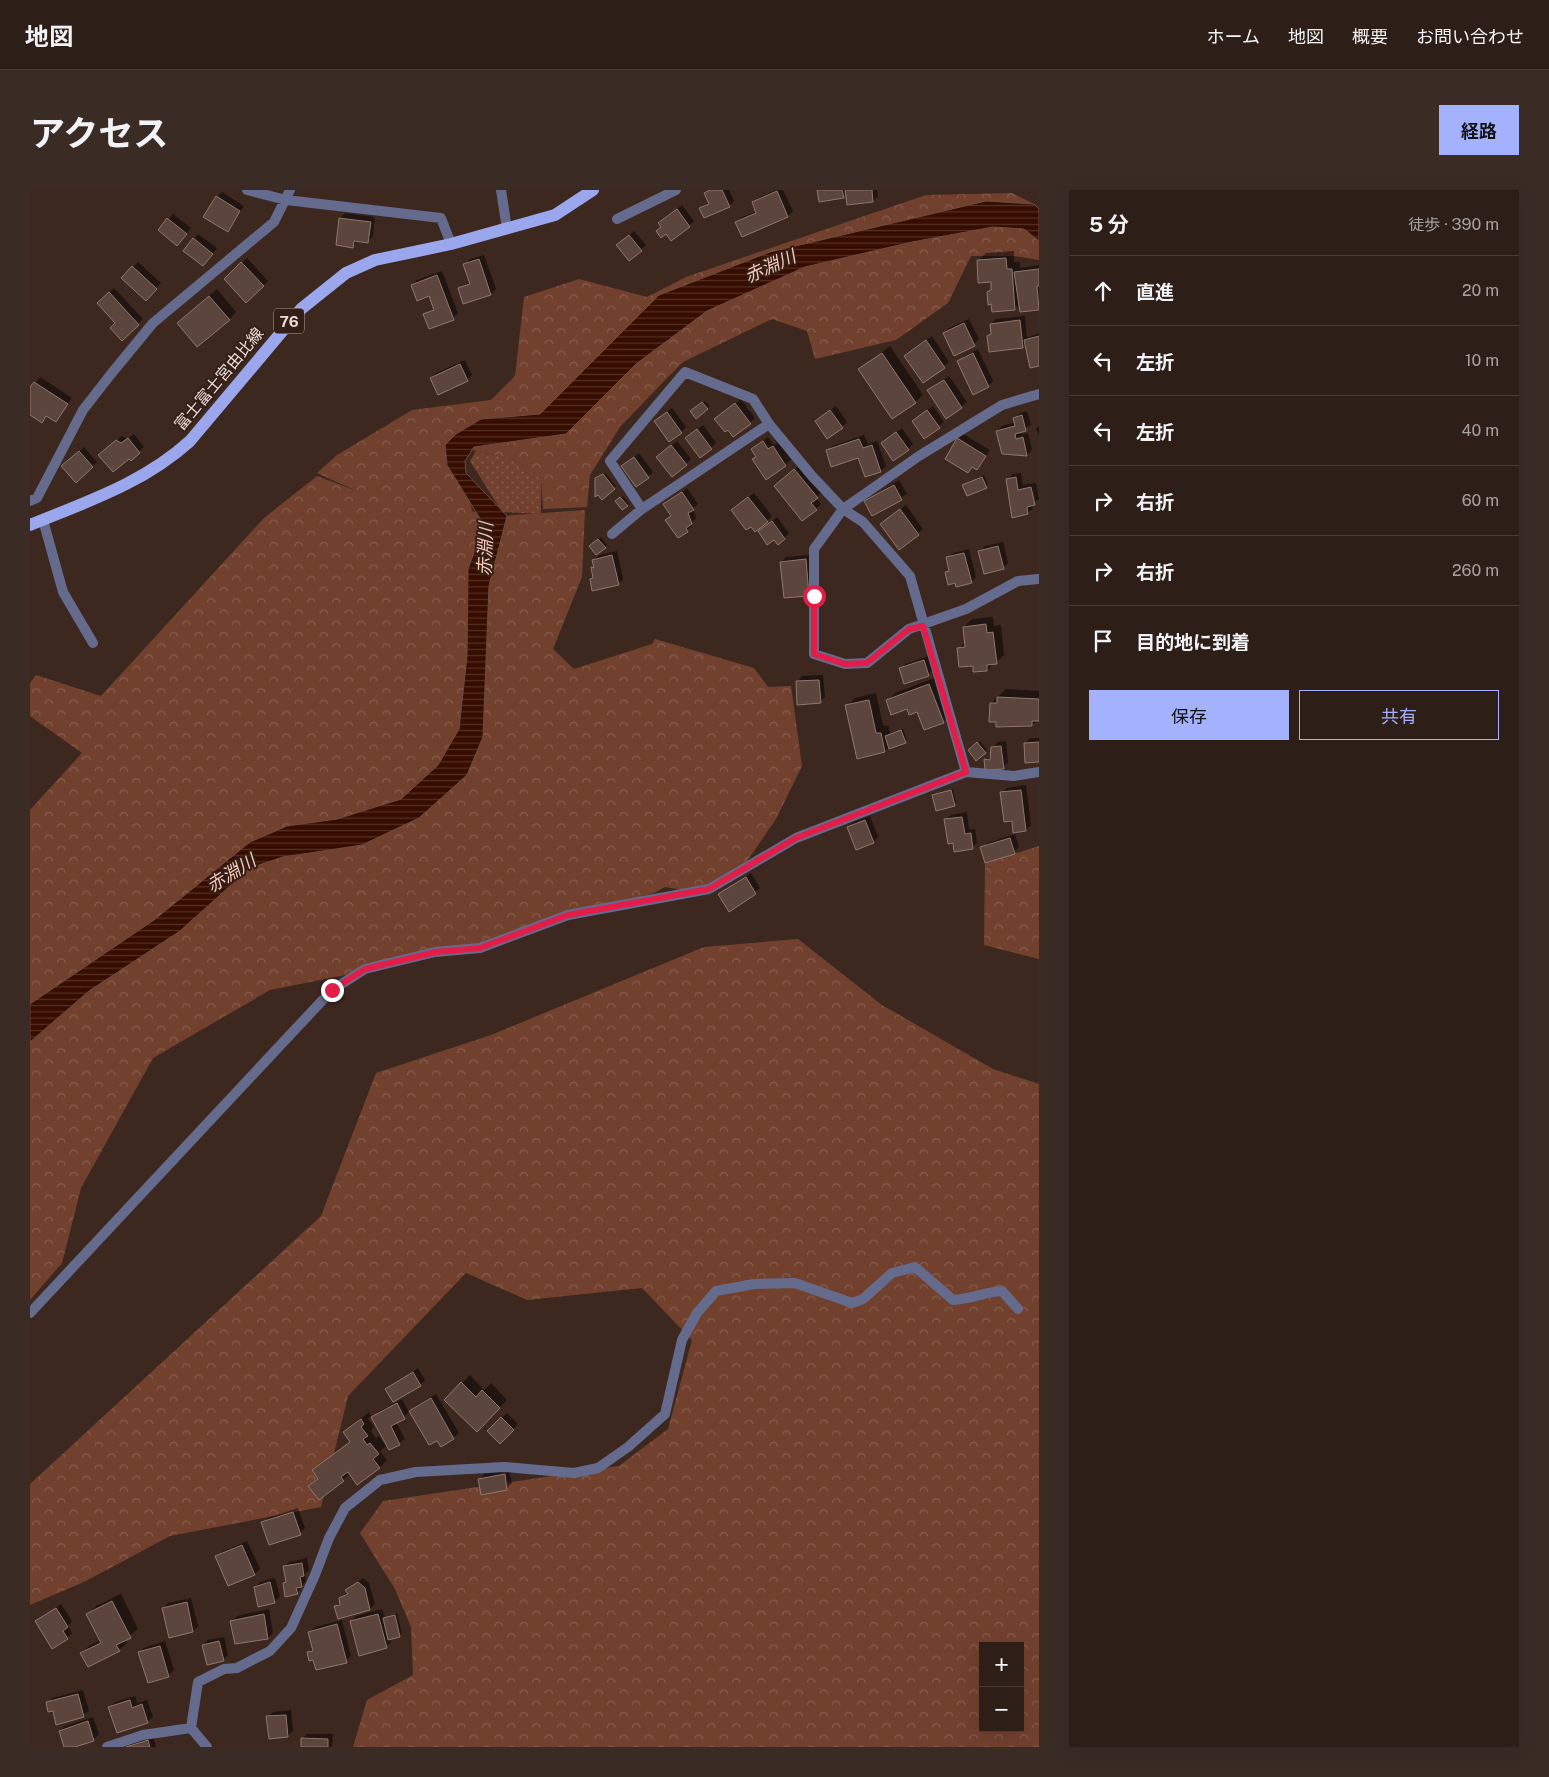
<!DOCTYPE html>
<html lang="ja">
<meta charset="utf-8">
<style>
:root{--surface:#2e1e18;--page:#3a2b25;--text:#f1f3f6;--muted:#a7a2a2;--line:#493c37;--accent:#a4b1fc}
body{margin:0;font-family:"Public Sans","Noto Sans JP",sans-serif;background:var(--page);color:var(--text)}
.controls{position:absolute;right:15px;bottom:15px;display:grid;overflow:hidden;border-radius:0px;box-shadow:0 5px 20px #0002}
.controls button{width:45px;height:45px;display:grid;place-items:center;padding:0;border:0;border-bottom:1px solid var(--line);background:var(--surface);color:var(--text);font:25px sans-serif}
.stop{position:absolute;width:15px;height:15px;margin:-11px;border:4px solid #e11d48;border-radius:50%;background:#fff}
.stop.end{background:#e11d48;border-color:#fff;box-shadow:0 1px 5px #0008}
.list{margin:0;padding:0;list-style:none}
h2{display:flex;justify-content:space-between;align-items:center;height:65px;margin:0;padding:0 20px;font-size:21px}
h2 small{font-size:16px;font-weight:400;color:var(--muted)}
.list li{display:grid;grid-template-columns:32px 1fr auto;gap:15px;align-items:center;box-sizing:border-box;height:70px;padding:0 20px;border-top:1px solid var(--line)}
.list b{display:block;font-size:19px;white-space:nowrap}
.list em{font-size:16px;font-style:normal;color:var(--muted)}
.actions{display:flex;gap:10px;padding:15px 20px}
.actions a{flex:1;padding:11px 0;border:1px solid var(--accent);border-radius:0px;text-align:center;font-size:18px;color:var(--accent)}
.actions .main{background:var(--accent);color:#111}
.icon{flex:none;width:28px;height:28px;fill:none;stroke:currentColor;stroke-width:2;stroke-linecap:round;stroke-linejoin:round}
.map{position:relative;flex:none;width:1009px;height:1557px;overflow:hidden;border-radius:0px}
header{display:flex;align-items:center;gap:30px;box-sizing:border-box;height:70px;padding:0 25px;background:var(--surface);border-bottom:1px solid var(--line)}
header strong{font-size:24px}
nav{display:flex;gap:28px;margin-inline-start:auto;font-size:18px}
.intro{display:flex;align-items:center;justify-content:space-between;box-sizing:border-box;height:120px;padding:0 30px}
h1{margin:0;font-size:35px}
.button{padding:12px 22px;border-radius:0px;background:var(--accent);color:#111;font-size:18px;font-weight:700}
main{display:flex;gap:30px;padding:0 30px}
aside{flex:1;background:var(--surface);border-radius:0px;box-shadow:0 5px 20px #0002}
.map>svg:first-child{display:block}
.grass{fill:url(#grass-dots)}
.forest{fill:url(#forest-crowns);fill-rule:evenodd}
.water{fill:url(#water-rules);stroke:#6d4b41}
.shadow{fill:#0007}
.building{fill:#5c453c;stroke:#90776d}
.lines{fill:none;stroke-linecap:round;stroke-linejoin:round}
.minor{stroke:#656b8d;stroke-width:10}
.primary{stroke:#9ba7ec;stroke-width:12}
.route{stroke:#e11d48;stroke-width:6}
.labels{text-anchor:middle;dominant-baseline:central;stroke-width:4;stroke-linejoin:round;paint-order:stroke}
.shield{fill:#331f17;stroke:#b4a49e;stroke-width:1}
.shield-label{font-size:15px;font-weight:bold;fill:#ebddd8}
.street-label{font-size:16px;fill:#ebddd8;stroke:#331f17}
.water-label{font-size:18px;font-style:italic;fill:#f8c8b7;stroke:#331f17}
</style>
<header>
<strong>地図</strong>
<nav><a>ホーム</a><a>地図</a><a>概要</a><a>お問い合わせ</a></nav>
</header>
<div class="intro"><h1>アクセス</h1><a class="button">経路</a></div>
<main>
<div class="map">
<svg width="1009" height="1557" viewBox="0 0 1009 1557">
<defs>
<pattern id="grass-dots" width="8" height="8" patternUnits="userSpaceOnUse" patternTransform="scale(1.25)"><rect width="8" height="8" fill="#72412e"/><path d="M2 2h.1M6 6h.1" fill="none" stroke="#865c4c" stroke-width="1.8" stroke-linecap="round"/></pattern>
<pattern id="forest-crowns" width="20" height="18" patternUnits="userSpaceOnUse" patternTransform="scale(1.25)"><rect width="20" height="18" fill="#72412e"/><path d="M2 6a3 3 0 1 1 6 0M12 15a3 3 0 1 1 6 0" fill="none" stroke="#865c4c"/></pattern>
<pattern id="water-rules" width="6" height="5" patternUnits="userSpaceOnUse" patternTransform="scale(1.25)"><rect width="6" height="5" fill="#370d00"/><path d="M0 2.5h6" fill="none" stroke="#543024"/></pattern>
</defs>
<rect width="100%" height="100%" fill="#3d2820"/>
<path class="grass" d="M446 261 485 270 511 289V324L472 322 440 271Z"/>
<path class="forest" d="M982 3 1006 15 1009 20V70L985 66H941L918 113 866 150 785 169 777 141 742 129 653 172 637 188 590 237 560 285 557 317 513 319 511 289 485 270 430 257 442 321 459 327 555 320 552 387 523 459 544 479 622 454 625 449 724 478 738 497 761 496 772 576 746 629 717 671 665 702 635 697 624 703 450 758 240 800 123 868 51 998 32 1073 0 1110V620L52 563 0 526V493L6 485 71 506 234 328 287 286 327 301 287 283 307 265 382 220 461 210 485 186 494 107 549 89 617 107 656 87 896 5Z
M1009 656V769L954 755 955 673Z
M768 749 852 815 963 879 1009 894V1557H323L337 1510 383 1485 381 1437 365 1399 330 1343 353 1311 589 1276 638 1239 662 1150 612 1098 497 1110 436 1083 318 1206 291 1317 140 1346 54 1392 0 1415V1294L291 1026 346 883 461 845 674 757ZM953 1456H990V1538H953Z"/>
<path class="water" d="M956 11 1004 14 1009 19V51L994 39 963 37 882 52 775 77 677 121 606 174 536 244 444 257 435 271 436 283 477 326 459 396 453 547 437 585 389 628 332 655 253 667 220 678 150 741 59 801 0 852V814L124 730 220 652 257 636 307 629 371 609 408 575 429 539 437 466 438 379 454 335 417 275 415 255 426 244 451 229 510 224 629 105 740 62Z"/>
<path class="shadow" d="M678 0H699L704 11 699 16 671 18 679 12 675 3Z
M746 0H753L763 21 758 26 713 45 707 32 712 27 727 21 723 13 728 8Z
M788 0H847L848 6 843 11 817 3 813 7Z
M192 2 214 16 197 40 187 7Z
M652 15 664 31 659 36 636 42 632 36 634 30Z
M315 23 345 27 343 46 338 51H327L322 56 310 28Z
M143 24 161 38 152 49 129 40Z
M604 41 616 55 611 60 593 50Z
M168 44 187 58 178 70 164 49Z
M984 61V72H990V78L1009 75V119L991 121 990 114 984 119 962 99V91L948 71 956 63Z
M454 65 466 99 461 104 434 112 429 99 440 92 435 74 440 69Z
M217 68 238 91 216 111 195 89Z
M108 72 131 93 116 109 93 88Z
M412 81 428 123 423 128 395 124 405 118 400 104 382 95 387 90Z
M84 98 113 129 92 149 87 133 68 113Z
M187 99 206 122 199 130 156 125Z
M995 126 997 148 1009 143V175L996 153 993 157 959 146 962 142 961 134 966 129Z
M939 129 949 149 944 154 914 143 919 138Z
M902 146 919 172 893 192 875 166Z
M860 156 893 205 885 212 830 179Z
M948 159 963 191 958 196 929 171 934 166Z
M435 170 442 185 437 190 401 188 406 183Z
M919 186 937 212 917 227 899 200Z
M10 187 42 208 26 230 17 225 11 231 0 223V199Z
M711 209 725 228 704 246 691 224Z
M675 211 680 216 677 218 664 220Z
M806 216 817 232 812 237 786 231Z
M903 216 914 232 895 247 883 231Z
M642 218 656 237 651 242 631 227Z
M997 221 1001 235 990 241 991 244 998 243 1002 260 997 265 967 241 972 236 986 232 985 228 990 223Z
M673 235 686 253 670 267 656 248Z
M1009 236V245L1006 239Z
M872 238 883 254 878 259 852 253Z
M104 244 114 257 101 269 75 260 92 246 97 249Z
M933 244 960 260 947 279 943 276 938 281 928 249Z
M834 245 838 254 847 251 856 276 851 281 829 267 797 261 802 256Z
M738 247 744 255 749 252 761 270 736 288 722 260Z
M647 251 661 269 656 274 633 262Z
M54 257 67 272 62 276 38 271Z
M609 263 623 282 607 295 598 272Z
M770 275 792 302 786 308 791 314 786 319 750 291Z
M575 283 586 296 584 298 566 288Z
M991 283 993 295 1006 293 1009 309 1002 314 1003 318 998 323 983 326 978 289 983 284Z
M954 285 958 295 956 297 933 295Z
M869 290 877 304 842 324 835 311Z
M657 298 668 314 663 318 666 328 661 333 662 336 648 347 637 330 642 325 635 314Z
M724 303 742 326 726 340 707 315Z
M593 306 599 313 597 315 588 309Z
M876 315 893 339 870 358 852 334Z
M747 327 759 343 754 348H745L729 342Z
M571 347 577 355 575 357 563 354Z
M973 352 978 373 973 378 950 361 955 356Z
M939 359 946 387 941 392H925L916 383 920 379 918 368 923 363Z
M587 361 593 389 588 394 561 389 564 386V370L569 365Z
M780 365 784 400 779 405 755 407 751 372 756 367Z
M963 427 964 436 971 435 974 465 957 480 929 459 936 451 934 437 942 429Z
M899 466 903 480 898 485 870 479 875 474Z
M793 485 795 507 790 512 767 492 772 486Z
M907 487 921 524 913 532 888 520 857 511 865 503Z
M976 499 1009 501V530L1001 535 967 531 961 513Z
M846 503 853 535 859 536 860 543 873 539 877 550 860 556 855 561 817 516 825 508Z
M1000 548H1009V571L995 553Z
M950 551 957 560 955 562 942 558Z
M976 551 978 572 973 577 955 570 962 565 963 557 968 552Z
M996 595 1001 635 996 640 972 603 977 598Z
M923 599 926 612 924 615 903 605Z
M937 622 939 639H945L947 652 942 658 915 630 921 625Z
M840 626 848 647 843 652 818 637 823 632Z
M985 644 989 657 984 662 952 658 957 653Z
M721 683 730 698 699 720 690 705Z
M388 1178 395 1190 390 1195 357 1199Z
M440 1185 454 1200 461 1193 477 1210 447 1240 416 1210Z
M406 1204 429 1243 412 1256 381 1221 366 1232 375 1249 359 1259 343 1227 348 1222 372 1209 379 1222 386 1216Z
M339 1222 341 1226 338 1229 344 1237 341 1241 346 1248 349 1246 356 1256 350 1261 357 1270 349 1278 320 1283 313 1290 280 1296 288 1287 283 1280 321 1251 315 1242Z
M477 1223 488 1234 470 1252 459 1241Z
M479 1280 482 1293 477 1298 452 1303 449 1290 454 1284Z
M268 1318 275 1338 270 1343 233 1333 238 1328Z
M217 1351 230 1379 225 1384 199 1395 187 1367 192 1362Z
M277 1368 279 1380 275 1384 276 1391 267 1403 254 1393 257 1390 254 1377 259 1372Z
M245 1388 250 1406 245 1411 225 1397 230 1392Z
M333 1388 339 1393 345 1414 340 1419 306 1416 311 1411 310 1408 318 1402 317 1400Z
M91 1404 108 1439 95 1449 97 1453 89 1460 52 1463 60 1455 71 1450 58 1424 66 1416Z
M161 1408 168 1436 163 1441 140 1446 133 1418 138 1413Z
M31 1414 42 1431 38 1436 42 1443 37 1448 7 1431Z
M239 1419 243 1443 238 1448 202 1431 207 1426Z
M352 1419 355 1428 367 1423 372 1444 360 1448 361 1452 356 1457 321 1431 326 1426Z
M312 1430 321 1466 316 1471 284 1469 278 1463 283 1458 280 1442 285 1437Z
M194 1447 198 1465 193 1470 173 1455 178 1450Z
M135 1451 144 1480 139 1485 119 1492 109 1463 114 1458Z
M53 1500 59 1521 53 1526 24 1520 17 1513 22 1508Z
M105 1506 107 1513 117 1510 123 1527 117 1532 80 1517 85 1512Z
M261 1520 263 1541 258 1546 238 1527 243 1522Z
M63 1527 69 1544 64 1549 35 1557 30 1541 35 1536Z
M277 1544H303L302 1557H272V1549Z
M123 1546 126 1557H98L103 1552Z"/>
<path class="building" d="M680 0H692L700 17 674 28 669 18 679 14 674 3Z
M787 0H812L814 8 789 12Z
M815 0H842L843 12 817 15Z
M747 1 758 27 712 47 705 32 726 23 722 12Z
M186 6 210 21 198 42 173 27Z
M647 19 660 37 641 51 636 44 631 48 626 41 631 37 628 33Z
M137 28 157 44 147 56 128 40Z
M309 28 341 32 338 53 324 51 323 58 306 55Z
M599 45 612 61 599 71 586 55Z
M163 48 183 64 173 76 153 61Z
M976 68 977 79H982L985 120 962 122 961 114 958 115 957 102 961 100V92L948 93 947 70Z
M449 69 461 105 433 114 428 98 440 94 433 74Z
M211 72 234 96 216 113 194 89Z
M102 76 127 99 116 111 91 88Z
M1009 79V96H1007L1009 120 990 122 984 82Z
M407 85 424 130 399 139 393 124 404 120 399 106 387 111 381 95Z
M79 102 109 135 92 151 80 138 85 133 67 113Z
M179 106 200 130 167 157 147 133Z
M990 130 993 158 959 162 957 146 961 144 960 134Z
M934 133 945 156 924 166 913 143Z
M1009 146V176L1000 178 994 150Z
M896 150 915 178 893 193 874 166Z
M852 163 886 213 862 229 828 179Z
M943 163 959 197 943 205 927 171Z
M430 174 438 191 408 205 400 188Z
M914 190 932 218 916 229 897 200Z
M4 192 38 214 26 232 16 226 12 233 0 225V197Z
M672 212 678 219 666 229 660 221Z
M705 213 721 234 703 247 698 240 695 242 684 229Z
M800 220 813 238 797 249 785 231Z
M897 220 910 238 894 249 882 231Z
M637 222 652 243 639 252 624 231Z
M992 225 996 241 985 244 986 249 993 247 997 266 972 264 966 241 985 236 983 228Z
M667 239 682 259 670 268 655 248Z
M866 242 879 260 863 271 851 253Z
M98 248 110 263 101 271 99 269 83 282 68 265 86 250 91 253Z
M927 248 956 266 947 280 942 277 938 283 915 269Z
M829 249 833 258 842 255 851 282 835 287 828 268 801 277 796 260Z
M733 251 738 259 743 256 756 276 736 290 722 269 726 267 721 259Z
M641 255 657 275 642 287 626 267Z
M49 261 63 277 46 293 31 276Z
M604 267 619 288 606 297 591 276Z
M764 279 788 308 781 313 787 320 772 331 744 296Z
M573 284 585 299 572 310 568 305 565 307V288Z
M952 287 957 298 937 306 932 295Z
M986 287 988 300 1001 297 1005 315 997 317 998 324 982 328 976 289Z
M864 295 872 310 842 326 834 311Z
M652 302 664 320 658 323 662 334 656 338 658 342 648 348 635 330 641 326 633 314Z
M590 307 598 316 592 320 585 311Z
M718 307 738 332 725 342 721 337 716 340 701 320Z
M870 319 889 345 869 360 850 334Z
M742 331 755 349 748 355 744 350 737 355 728 341Z
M568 349 576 358 566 365 559 356Z
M968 356 974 379 954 384 948 361Z
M934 363 942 393 926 397 925 393 918 395 915 382 919 381 916 367Z
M582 365 589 395 562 401 560 389 563 388 561 377 564 378 562 370Z
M776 369 779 406 754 408 750 372Z
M956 434 957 443 963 442 967 474 957 475V481L943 482V476L929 477 927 458 935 457 933 437Z
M894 470 899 486 874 494 869 478Z
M789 490 791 513 767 515 766 491Z
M899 494 914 533 894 540 887 522 879 525 877 519 861 525 856 510Z
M967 507 1009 509V531H1002V536L966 537V532H959L960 513H967Z
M839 510 846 543H851L855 562 827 569 815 515Z
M871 540 876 553 859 559 855 546Z
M947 552 956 563 946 571 938 560Z
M1009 552V572L995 573 994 553Z
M971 556 974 579 955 580 954 569 960 570 961 557Z
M921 600 925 616 906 621 902 605Z
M991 600 996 641 983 643 982 631 974 632 970 602Z
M932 627 935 644 941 643 943 659 924 662 923 653 918 654 914 629Z
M835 630 844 653 826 660 817 637Z
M980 648 985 664 955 673 950 657Z
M716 687 726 704 699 722 688 704Z
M383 1182 391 1196 363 1212 355 1199Z
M431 1192 446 1207 452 1200 470 1218 447 1242 414 1210Z
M401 1208 424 1249 411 1257 407 1251 399 1255 379 1221Z
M367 1213 375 1229 361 1236 370 1255 359 1260 341 1227Z
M471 1227 484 1240 470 1254 457 1241Z
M331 1229 334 1234 331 1237 338 1246 333 1249 337 1255 340 1253 349 1264 343 1269 350 1278 327 1295 318 1282 311 1287 314 1291 289 1310 278 1296 288 1289 282 1280 320 1252 313 1242Z
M475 1284 477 1300 451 1305 448 1289Z
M263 1322 271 1345 239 1355 231 1332Z
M212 1355 225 1385 198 1396 185 1366Z
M272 1373 274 1386 270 1387 272 1397 266 1398 268 1404 255 1407 253 1393 256 1392 253 1376Z
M240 1392 245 1413 228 1417 224 1397Z
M328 1392 335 1398 340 1420 308 1429 304 1416 310 1415 309 1408 318 1404 315 1400Z
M82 1411 101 1448 86 1455 90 1461 58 1477 50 1463 71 1453 56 1424Z
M157 1412 163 1442 139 1448 132 1418Z
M26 1418 38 1437 33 1441 38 1449 22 1459 5 1431Z
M234 1424 238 1449 205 1454 200 1431Z
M348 1424 357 1458 329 1466 320 1431Z
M365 1425 370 1447 358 1450 353 1428Z
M307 1434 317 1473 286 1480 283 1470 279 1471 277 1462 283 1461 278 1442Z
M189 1451 194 1471 177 1475 172 1455Z
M130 1456 139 1487 118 1493 108 1462Z
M48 1504 54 1527 26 1535 23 1521 18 1522 16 1512Z
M100 1510 102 1518 112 1514 118 1533 87 1543 78 1517Z
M256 1525 258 1547 239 1549 236 1526Z
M58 1531 64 1551 45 1557H34L29 1541Z
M271 1548 298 1549V1557H271Z
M118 1550 120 1557H96Z"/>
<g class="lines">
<path class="minor" d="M217 0 256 10 411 28 421 54
M471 0 477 39
M587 29 646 0
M1009 204 972 215 889 266 813 319 784 359V464L815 474 837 473 879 439 936 419 988 391 1009 389
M0 311 7 308 53 220 81 184 123 133 244 32 260 0
M612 319 580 271 655 182 723 209 739 234 782 286 813 319 833 332 880 386 936 582
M13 330 33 402 63 453
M582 344 612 319 739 234
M0 1123 302 800 335 779 405 762 450 758 538 725 679 699 766 648 936 582 984 586 1009 582
M161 1538 168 1492 194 1479 207 1478 240 1461 261 1438 285 1385 299 1348 315 1318 350 1290 386 1282 474 1277 544 1283 568 1278 598 1257 635 1224 652 1150 667 1123 686 1101 724 1094 765 1093 822 1113 833 1109 862 1083 885 1077 923 1110C942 1109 954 1102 972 1101L988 1119
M161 1538 177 1557
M77 1557 113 1545 161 1538"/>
<path class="primary" d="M0 335C56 312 114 293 160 251L271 119 316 83 345 70 421 54 525 25 563 0"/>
</g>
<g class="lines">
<path class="route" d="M302 800 335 779 406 762 450 758 538 725 679 699 766 648 936 582 893 436 879 439 837 473 815 474 784 464V406"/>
</g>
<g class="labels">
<rect class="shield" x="244" y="118.5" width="30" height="25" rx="4"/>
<g class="shield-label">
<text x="259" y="131">76</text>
</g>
<g class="street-label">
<text transform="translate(189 189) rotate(-50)">富士富士宮由比線</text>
</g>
<g class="water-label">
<text transform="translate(740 76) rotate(-24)">赤淵川</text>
<text transform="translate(455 359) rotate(-88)">赤淵川</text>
<text transform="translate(201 683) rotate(-32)">赤淵川</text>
</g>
</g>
</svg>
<div class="controls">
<button>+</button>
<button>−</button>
</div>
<div class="stop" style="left:784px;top:406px"></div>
<div class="stop end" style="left:302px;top:800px"></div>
</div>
<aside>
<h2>5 分<small>徒歩 · 390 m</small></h2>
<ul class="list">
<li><svg class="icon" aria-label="ahead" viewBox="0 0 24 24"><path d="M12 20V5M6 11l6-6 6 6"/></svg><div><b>直進</b></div><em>20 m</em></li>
<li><svg class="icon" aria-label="left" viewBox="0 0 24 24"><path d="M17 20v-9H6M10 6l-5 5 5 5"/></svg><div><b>左折</b></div><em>10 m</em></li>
<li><svg class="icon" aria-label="left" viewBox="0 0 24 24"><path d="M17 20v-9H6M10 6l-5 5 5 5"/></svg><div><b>左折</b></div><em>40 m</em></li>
<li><svg class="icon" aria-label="right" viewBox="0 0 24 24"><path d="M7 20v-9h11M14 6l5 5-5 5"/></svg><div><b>右折</b></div><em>60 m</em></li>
<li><svg class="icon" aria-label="right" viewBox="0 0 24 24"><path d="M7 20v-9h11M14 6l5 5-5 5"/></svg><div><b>右折</b></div><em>260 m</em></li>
<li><svg class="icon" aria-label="arrive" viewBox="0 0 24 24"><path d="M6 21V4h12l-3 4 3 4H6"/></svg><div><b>目的地に到着</b></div></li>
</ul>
<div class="actions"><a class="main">保存</a><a>共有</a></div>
</aside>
</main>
